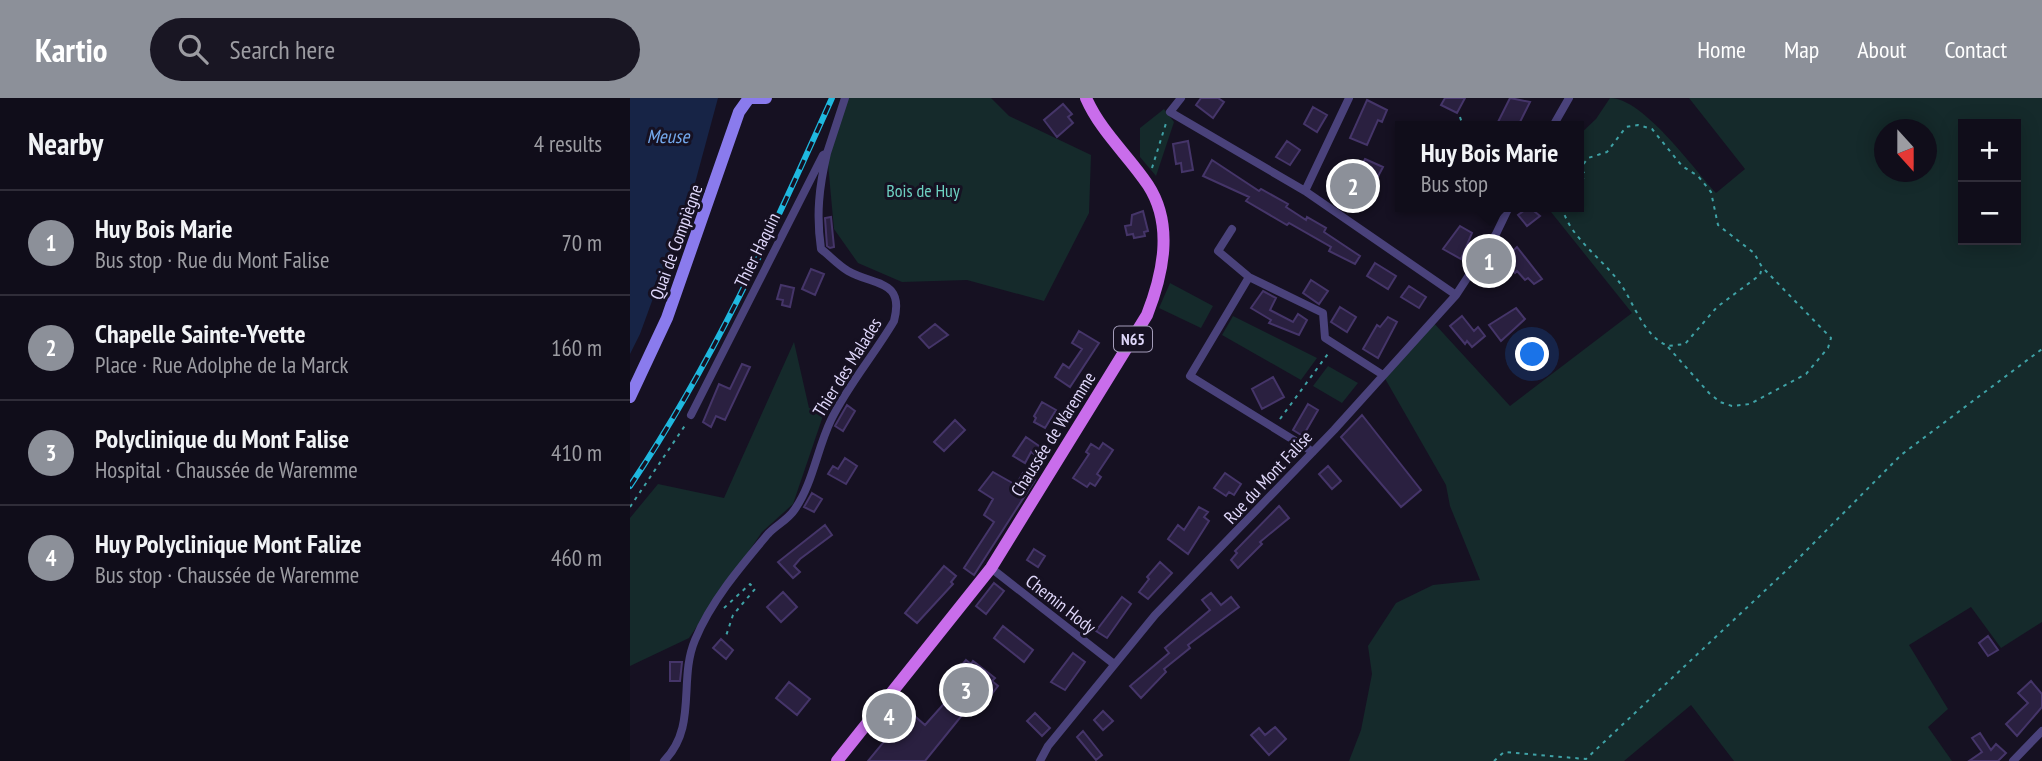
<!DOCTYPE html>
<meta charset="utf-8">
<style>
:root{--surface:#100d1a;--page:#191623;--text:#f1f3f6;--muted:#9c9ca2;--line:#302d39;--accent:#8c9099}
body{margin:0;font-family:"PT Sans Narrow",sans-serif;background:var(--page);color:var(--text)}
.controls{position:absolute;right:21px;top:21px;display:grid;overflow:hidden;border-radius:0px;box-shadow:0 4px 18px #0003}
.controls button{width:63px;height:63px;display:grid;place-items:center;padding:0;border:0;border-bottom:2px solid var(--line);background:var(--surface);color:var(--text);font:35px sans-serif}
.compass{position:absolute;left:1244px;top:21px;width:63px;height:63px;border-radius:50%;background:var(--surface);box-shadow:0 4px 18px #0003;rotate:159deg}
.you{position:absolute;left:903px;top:257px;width:24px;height:24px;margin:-18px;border:5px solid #fff;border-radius:50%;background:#1a73e8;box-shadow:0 0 0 10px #1a73e833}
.badge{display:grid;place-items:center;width:46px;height:46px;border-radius:50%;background:var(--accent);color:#fff;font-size:23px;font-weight:700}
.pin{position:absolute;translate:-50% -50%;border:4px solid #fff;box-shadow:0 2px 7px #0006}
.popup{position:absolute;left:765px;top:23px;width:189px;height:91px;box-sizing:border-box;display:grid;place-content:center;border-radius:0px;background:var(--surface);filter:drop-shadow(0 2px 5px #0005);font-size:23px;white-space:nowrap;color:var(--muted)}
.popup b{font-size:26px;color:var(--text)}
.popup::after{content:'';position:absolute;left:50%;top:100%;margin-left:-14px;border:14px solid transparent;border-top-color:var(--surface)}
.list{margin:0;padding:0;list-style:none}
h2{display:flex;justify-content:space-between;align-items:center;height:91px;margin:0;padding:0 28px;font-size:30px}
h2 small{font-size:23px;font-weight:400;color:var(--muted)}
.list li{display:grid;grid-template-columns:46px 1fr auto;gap:21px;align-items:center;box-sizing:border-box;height:105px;padding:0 28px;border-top:2px solid var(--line)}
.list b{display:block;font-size:26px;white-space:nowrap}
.list p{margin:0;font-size:23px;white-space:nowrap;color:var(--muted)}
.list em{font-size:23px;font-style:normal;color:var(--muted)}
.icon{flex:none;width:38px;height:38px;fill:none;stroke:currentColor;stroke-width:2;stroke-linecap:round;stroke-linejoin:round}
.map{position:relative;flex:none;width:1412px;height:663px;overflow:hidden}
header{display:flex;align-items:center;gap:42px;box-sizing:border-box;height:98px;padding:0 35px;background:var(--accent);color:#fff}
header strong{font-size:33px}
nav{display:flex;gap:38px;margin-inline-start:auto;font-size:24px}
.search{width:490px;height:63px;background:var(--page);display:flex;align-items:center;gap:18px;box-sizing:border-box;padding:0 24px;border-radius:38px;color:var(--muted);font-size:26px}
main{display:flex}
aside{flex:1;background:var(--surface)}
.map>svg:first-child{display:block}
.green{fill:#152a2b;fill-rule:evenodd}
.water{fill:#172446}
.building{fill:#2a2040;stroke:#453569;stroke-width:2}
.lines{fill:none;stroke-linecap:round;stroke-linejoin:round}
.path{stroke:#3fa2a6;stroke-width:2;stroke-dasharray:3.5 5;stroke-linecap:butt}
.street{stroke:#4a427b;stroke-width:8}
.secondary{stroke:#8a7bed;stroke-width:12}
.primary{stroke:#c96deb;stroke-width:12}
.rail-casing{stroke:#1fb8df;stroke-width:6}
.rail{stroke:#161122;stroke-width:3.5;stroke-dasharray:10;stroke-linecap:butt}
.labels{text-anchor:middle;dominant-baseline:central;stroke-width:6;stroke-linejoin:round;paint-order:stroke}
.shield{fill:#161122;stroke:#a39cb9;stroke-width:2}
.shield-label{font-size:16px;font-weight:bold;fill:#dfd7fa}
.park-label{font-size:18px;fill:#6dd0c1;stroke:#161122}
.street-label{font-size:18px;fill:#dfd7fa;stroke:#161122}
.water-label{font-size:19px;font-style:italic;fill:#73a8ec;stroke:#161122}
</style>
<header>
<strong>Kartio</strong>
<div class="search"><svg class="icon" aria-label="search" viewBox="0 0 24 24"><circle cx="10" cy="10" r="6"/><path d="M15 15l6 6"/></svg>Search here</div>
<nav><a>Home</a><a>Map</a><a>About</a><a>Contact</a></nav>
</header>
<main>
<aside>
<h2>Nearby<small>4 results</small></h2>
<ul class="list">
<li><span class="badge">1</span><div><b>Huy Bois Marie</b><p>Bus stop · Rue du Mont Falise</p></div><em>70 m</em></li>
<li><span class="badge">2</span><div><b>Chapelle Sainte-Yvette</b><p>Place · Rue Adolphe de la Marck</p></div><em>160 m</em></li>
<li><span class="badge">3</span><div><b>Polyclinique du Mont Falise</b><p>Hospital · Chaussée de Waremme</p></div><em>410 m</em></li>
<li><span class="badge">4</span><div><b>Huy Polyclinique Mont Falize</b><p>Bus stop · Chaussée de Waremme</p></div><em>460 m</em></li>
</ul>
</aside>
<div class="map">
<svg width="1412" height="663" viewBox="0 0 1412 663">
<rect width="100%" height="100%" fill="#161122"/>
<path class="green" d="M216 0H361L379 18 461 57 459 115 414 203 337 182 272 184 228 165 204 131 197 55Z
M980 0C1013 0 1063 70 1086 95L1115 71 1059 0H1412V524L1371 550 1341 509 1279 547 1318 611 1298 629 1322 663H1104L1061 607 994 663H719L731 632 742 576 738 548 766 505 803 487 850 482 820 408 816 387 753 277 802 223 880 308 1002 215 917 109H948V38L966 21ZM1333 26H1386V142H1333ZM1254 32H1296V74H1254Z
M534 11 544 24 526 78 510 59V30Z
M540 185 583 208 571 230 529 210Z
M603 218 687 260 671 282 592 237Z
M164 244 179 310 195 312 163 406 132 434 59 540 0 568V420L28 386 94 400Z
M698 268 728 285 712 305 683 288Z"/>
<path class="water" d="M0 0H88L65 85 10 236 0 256Z"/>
<path class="building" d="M571 0H588L594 4 583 20 566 7Z
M815 0H835L827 15 811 7Z
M880 0 900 4 888 28H866Z
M737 2 757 12 752 24 748 22 737 47 720 40Z
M433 6 442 16 438 19 443 25 427 39 414 22Z
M683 9 697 17 687 34 674 26Z
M558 43 563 72 552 74 551 65 546 66 543 46Z
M657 43 670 52 660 67 646 59Z
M735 61 753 69 734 105 725 101 722 106 700 96 708 80 713 82 720 68 729 73Z
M582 62 629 93 631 91 658 106 656 109 676 122 677 119 696 130 694 134 730 158 725 166 699 153 701 149 659 125 657 127 616 103 619 99 573 78Z
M899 109 910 118 897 128 888 117Z
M513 113 518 133 514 134 515 138 504 140 503 136 497 137 495 128 501 127 502 117Z
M201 119 204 149 200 150 197 148 195 120Z
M830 128 842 135 831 161 813 151Z
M887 149 912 181 904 186 898 180 895 182 887 173 885 175 878 167 884 162 879 157Z
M745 165 766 178 758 191 737 178Z
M181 171 194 176 185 197 172 191Z
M681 182 698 193 689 206 673 195Z
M151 187 164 190 160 209 152 207 153 202 147 201Z
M779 188 796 199 789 210 771 199Z
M633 193 646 200 640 212 663 224 668 216 677 222 669 237 639 225 641 222 621 210Z
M710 209 726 219 717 234 701 224Z
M886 210 895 221 871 243 859 227Z
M832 218 844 233 848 229 855 238 842 249 837 243 835 246 820 228Z
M758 219 767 224 748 260 733 251 747 227 750 229Z
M305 226 318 237 299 250 289 239Z
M449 233 469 245 440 289 425 279 433 266 439 270 452 251 442 245Z
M112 266 120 269 95 322 86 318 81 329 73 324 89 286 100 291Z
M643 279 654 299 632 311 622 291Z
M412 304 426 312 415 330 404 324 406 320 404 318Z
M678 306 688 312 673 338 663 332Z
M217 307 225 313 213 333 205 328Z
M732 317 791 392 771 409 711 339Z
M325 322 335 332 314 353 304 344Z
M396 339 412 350 407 358 401 354 395 365 383 358Z
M473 345 483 352 467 376 471 379 465 388 460 385 457 389 443 380 459 356 456 354 461 346 469 351Z
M215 360 227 368 216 386 198 376 203 368 208 371Z
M698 368 711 383 702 391 689 376Z
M363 374 386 387 393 375 405 382 344 477 334 470 364 424 354 417 363 401 349 392Z
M595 375 611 386 604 397 599 394 596 398 584 390Z
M182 395 192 401 184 414 174 409Z
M649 408 659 420 630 444 632 446 608 470 601 462 607 455 605 453Z
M569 409 578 414 574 419 579 423 558 456 538 441 548 427 554 432Z
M195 427 202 437 170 461 164 468 170 474 163 480 148 464Z
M404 451 415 458 408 469 397 462Z
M530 464 542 475 518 501 509 494 519 481 517 479Z
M314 468 326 478 321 484 323 486 287 525 275 515Z
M364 485 374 493 356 516 346 508Z
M153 494 167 509 151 524 137 509Z
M581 495 591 507 601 499 609 509 558 547 560 550 534 571 536 574 511 600 500 588 539 555 535 550 580 512 572 502Z
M492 499 501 506 477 540 466 533Z
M373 528 403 552 394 564 364 540Z
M1358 538 1368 552 1358 558 1349 545Z
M91 541 103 552 96 561 83 550Z
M443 555 455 564 435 592 421 584Z
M336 562 341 566 343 563 365 580 362 583 368 588 358 601 350 595 295 663H238L267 628 261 623 273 608 295 627 336 581 327 573Z
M40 564H52L50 583H40Z
M1401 583 1412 596V609L1387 638 1376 626 1398 605 1388 595Z
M159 584 180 601 167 617 146 600Z
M473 613 483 623 473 632 464 622Z
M405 615 420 630 412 638 397 623Z
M645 629 656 641 639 657 621 637 629 630 635 637Z
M453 633 472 657 466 662 447 639Z
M1350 635 1361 652 1366 646 1376 655 1368 663H1339L1352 654 1342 640Z"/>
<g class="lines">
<path class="path" d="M830 19 832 25 837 28
M948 65 955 77 948 90
M522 70 537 22
M932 109C940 141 974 161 992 188 1005 208 1014 238 1038 248L1055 246 1087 209 1130 177 1132 169 1124 155 1088 127 1081 94 1068 78 1052 68 1022 31 1008 27 996 29 977 54 958 60 952 68
M1038 249 1079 295 1090 304 1102 308 1120 306 1176 276 1198 250 1201 240 1133 170
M650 321 700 253
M0 409 56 326
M94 510 120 486 125 491 103 517 96 538
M864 663 874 654 956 661 1160 469 1271 357 1412 251"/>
<path class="street" d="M551 0 540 14 675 93 826 197
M923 28 939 0
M675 93 719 0
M602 131 588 153 619 179
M61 317 193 57 197 55 215 0
M683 354 560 278 619 179 693 215 695 240 753 277
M361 470 484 566
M34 663C68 629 48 582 65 542 81 503 111 468 138 436 146 427 158 422 165 411 183 385 187 351 201 322 218 287 244 257 264 223 275 181 244 188 218 173 208 167 200 158 191 151 186 117 189 89 197 55
M410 663 418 648 525 517 704 332 826 197 866 136 879 109
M1383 663 1412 633"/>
<path class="secondary" d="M0 299 37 220 109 14 119 0H136"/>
<path class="primary" d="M207 663 361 470 517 217C533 176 544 127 518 87 498 57 471 34 456 0"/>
<defs>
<path id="rail" d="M0 388C82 266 142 134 202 0"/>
</defs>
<use href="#rail" class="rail-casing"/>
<use href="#rail" class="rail"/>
</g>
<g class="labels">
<rect class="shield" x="484" y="228.5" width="38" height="25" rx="5"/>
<g class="shield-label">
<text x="503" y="241">N65</text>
</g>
<g class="park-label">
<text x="293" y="92">Bois de Huy</text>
</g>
<g class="street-label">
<text transform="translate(46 144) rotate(-70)">Quai de Compiègne</text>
<text transform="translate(127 152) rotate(-64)">Thier Haquin</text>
<text transform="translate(217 269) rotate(-58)">Thier des Malades</text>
<text transform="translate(423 336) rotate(-58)">Chaussée de Waremme</text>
<text transform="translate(638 379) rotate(-47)">Rue du Mont Falise</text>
<text transform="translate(431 506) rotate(38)">Chemin Hody</text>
</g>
<g class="water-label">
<text x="38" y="38">Meuse</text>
</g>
</g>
</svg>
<div class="controls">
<button>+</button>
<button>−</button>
</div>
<svg class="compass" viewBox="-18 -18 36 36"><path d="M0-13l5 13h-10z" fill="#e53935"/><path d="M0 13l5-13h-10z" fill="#9c9ca2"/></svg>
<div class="you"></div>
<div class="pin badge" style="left:859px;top:163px">1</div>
<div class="popup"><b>Huy Bois Marie</b>Bus stop</div>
<div class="pin badge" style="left:723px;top:88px">2</div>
<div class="pin badge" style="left:336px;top:592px">3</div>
<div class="pin badge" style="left:259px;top:618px">4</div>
</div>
</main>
